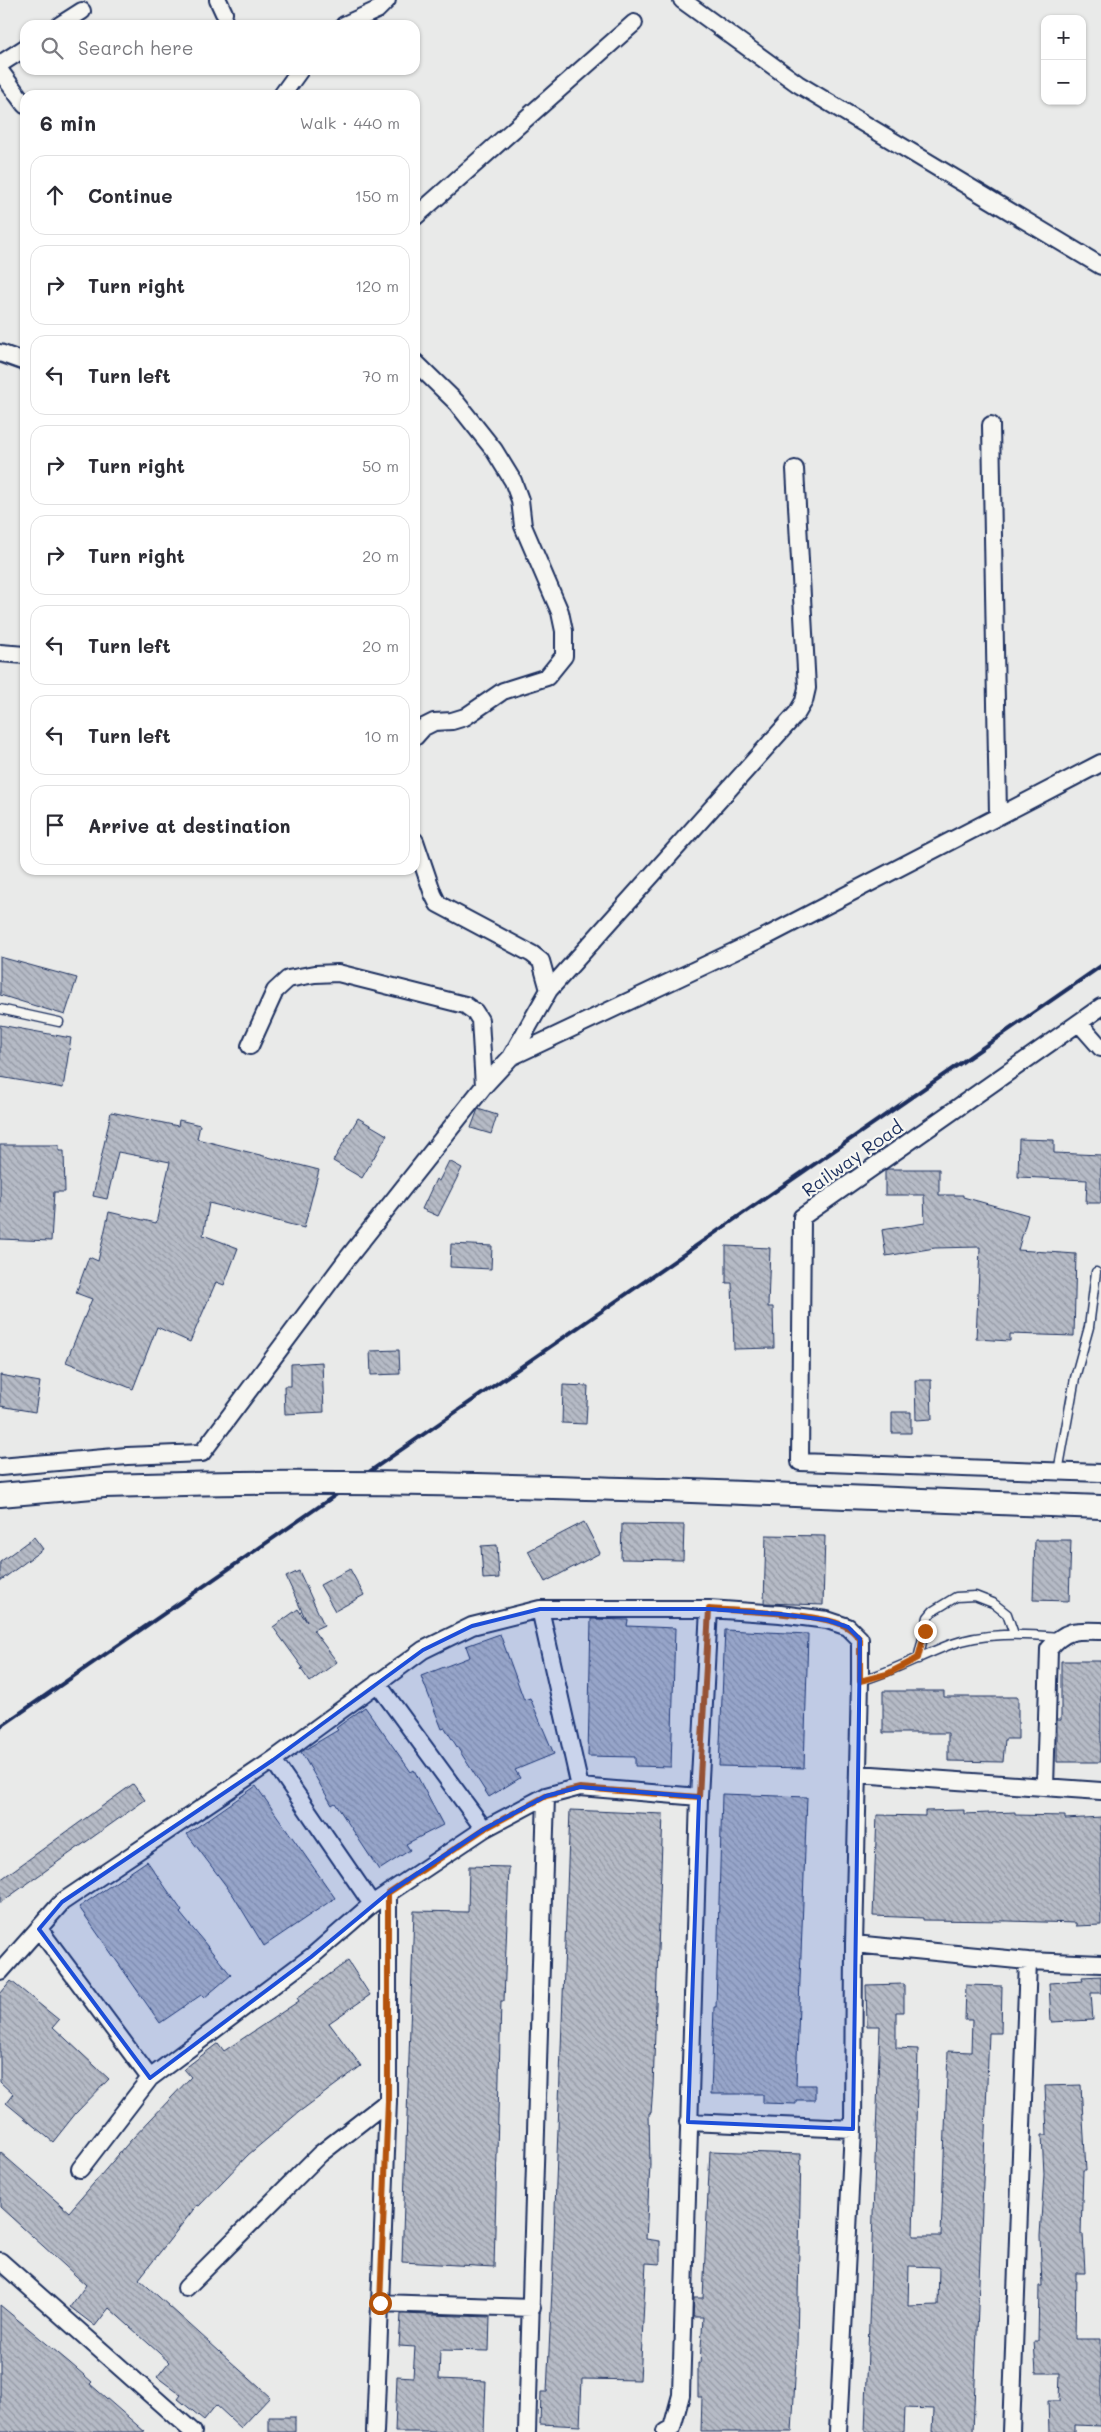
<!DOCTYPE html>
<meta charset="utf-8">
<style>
:root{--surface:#fff;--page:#f7f7f7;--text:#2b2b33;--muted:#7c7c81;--line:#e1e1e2}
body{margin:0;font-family:Mali,sans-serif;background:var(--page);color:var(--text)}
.controls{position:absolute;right:15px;top:15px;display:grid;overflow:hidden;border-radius:10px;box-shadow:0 1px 4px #0004}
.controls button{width:45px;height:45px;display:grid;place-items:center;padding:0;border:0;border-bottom:1px solid var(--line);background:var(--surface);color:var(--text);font:25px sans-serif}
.stop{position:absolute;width:15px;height:15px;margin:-11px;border:4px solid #b45309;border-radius:50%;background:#fff}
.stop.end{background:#b45309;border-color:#fff;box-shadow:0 1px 5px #0008}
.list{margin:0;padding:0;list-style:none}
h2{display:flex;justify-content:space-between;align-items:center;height:65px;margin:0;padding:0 20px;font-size:21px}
h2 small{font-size:16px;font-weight:400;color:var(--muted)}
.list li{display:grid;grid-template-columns:32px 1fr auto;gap:15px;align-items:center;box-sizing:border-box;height:80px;margin:0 10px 10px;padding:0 10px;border:1px solid var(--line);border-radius:15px}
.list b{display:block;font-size:19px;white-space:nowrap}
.list em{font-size:16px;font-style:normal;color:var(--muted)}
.icon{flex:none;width:28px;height:28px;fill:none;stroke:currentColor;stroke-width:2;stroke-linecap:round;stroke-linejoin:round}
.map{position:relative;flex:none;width:1101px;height:2432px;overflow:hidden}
.search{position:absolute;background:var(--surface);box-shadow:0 1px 4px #0004;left:20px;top:20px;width:400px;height:55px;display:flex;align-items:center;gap:12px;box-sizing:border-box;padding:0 18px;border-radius:15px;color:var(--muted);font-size:19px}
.panel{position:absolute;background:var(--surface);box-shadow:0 1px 4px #0004;left:20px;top:90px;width:400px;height:785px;border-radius:15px}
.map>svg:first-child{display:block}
.building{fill:url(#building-back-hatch);stroke:#1b2f5e;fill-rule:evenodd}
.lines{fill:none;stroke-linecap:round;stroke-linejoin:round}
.service-casing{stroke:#1b2f5e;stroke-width:11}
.minor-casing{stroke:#1b2f5e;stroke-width:20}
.secondary-casing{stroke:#1b2f5e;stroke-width:26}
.service{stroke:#f6f6f2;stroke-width:8}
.minor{stroke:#f6f6f2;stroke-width:16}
.secondary{stroke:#f6f6f2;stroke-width:22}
.rail{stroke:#1b2f5e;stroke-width:4}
.secondary-bridge-casing{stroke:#1b2f5e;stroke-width:26;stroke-linecap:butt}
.secondary-bridge{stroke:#f6f6f2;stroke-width:22}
.route{stroke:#b45309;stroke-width:6}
.marked{fill:#1d4ed8;fill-opacity:0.2;stroke:#1d4ed8;stroke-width:4;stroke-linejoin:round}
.labels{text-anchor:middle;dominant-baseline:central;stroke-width:4.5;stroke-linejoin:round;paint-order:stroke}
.street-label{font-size:18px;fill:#1b2f5e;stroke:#f6f6f2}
</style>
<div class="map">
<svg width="1101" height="2432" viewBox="0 0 1101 2432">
<defs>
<pattern id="building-back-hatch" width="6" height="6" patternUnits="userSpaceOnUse" patternTransform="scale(1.25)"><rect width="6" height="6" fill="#b6bbc6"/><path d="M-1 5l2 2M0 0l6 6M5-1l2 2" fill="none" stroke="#9398a4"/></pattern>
</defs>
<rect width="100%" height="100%" fill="#e9eae9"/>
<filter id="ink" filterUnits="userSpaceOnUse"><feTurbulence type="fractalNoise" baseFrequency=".02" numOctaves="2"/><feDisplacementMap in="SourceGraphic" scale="10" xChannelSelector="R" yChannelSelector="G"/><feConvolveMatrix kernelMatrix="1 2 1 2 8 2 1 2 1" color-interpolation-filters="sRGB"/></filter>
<g filter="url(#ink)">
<path class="building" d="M0 957 77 978 65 1015 0 995Z
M0 1025 71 1038 63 1088 0 1077Z
M478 1109 497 1115 491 1134 471 1128Z
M111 1112 178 1126 179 1120 200 1125 197 1139 319 1170 304 1228 209 1203 203 1235 238 1248 224 1285 216 1282 190 1342 157 1327 133 1389 66 1362 92 1299 76 1293 89 1257 98 1261 109 1212 156 1223 170 1162 118 1152 107 1199 93 1196Z
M358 1118 387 1135 362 1178 333 1161Z
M1019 1139 1054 1140V1153L1101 1155V1203H1086L1087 1180 1018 1177Z
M0 1145H59V1151H64L65 1192H54L51 1241 0 1239Z
M449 1161 462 1168 438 1216 422 1209 436 1179 439 1181Z
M887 1169H939V1195H963V1197L1028 1215 1018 1250 1076 1254 1074 1336 1010 1334V1341L976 1339 980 1247 935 1248 886 1256 882 1230 925 1223 924 1195H885V1171Z
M451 1244 492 1246 491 1269 450 1267Z
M726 1246 770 1248 768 1307H773L774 1348 734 1349 732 1283H726Z
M399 1350 400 1374 371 1375 370 1351Z
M322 1362 324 1412 285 1414 284 1386H291V1364Z
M0 1375 40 1382 35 1412 0 1406Z
M915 1380H931L932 1419 916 1420Z
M563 1385 588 1386 586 1424 562 1423Z
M892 1412H911V1433H892Z
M584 1522 600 1553 545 1582 528 1551Z
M622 1524 684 1525 683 1560 621 1559Z
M766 1535 825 1536 823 1605 764 1603Z
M34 1537 43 1549 0 1581V1562Z
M1035 1540H1071L1069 1601 1033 1600Z
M497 1545 499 1578 483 1579 481 1546Z
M350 1569 364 1595 335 1611 320 1585Z
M299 1571 324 1625 313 1630 337 1662 310 1682 301 1669 303 1668 273 1627 298 1609 307 1622 286 1577Z
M591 1619 628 1620 627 1626 675 1628 671 1767 635 1766V1757L588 1756Z
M725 1630 808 1634 804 1768 719 1766Z
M500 1634 524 1700 530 1698 554 1754 515 1770 520 1778 489 1797 445 1728 442 1729 421 1676 470 1657 466 1646Z
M1061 1661H1101V1762H1057V1720H1061Z
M883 1691H944V1697H1018V1739H1005L1003 1762 948 1761V1733H883Z
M365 1707 411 1772 414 1770 443 1825 406 1844 410 1850 379 1870 335 1803 332 1805 301 1752 338 1730 336 1728Z
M133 1784 145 1800 0 1903V1880Z
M256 1786 335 1898 264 1946 233 1895 187 1834Z
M722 1794 807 1797 796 2085H815V2100H796V2104L763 2103V2094H711L714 2007H716Z
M570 1810 663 1814 653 2087 651 2113H649L650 2165 646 2239 660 2241V2264L646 2263 640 2380 582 2379 580 2426 540 2424 541 2392H547L552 2289Z
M964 1810V1814L1015 1812V1815L1065 1816V1819L1101 1817V1925L1076 1926V1923L1008 1921 923 1920V1918L873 1916 877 1815 925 1816V1811Z
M147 1861 182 1911 180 1913 231 1975 204 1998 201 1995 160 2023 79 1907Z
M469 1866 509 1867 504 2001H501L494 2267 402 2262 414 1911 468 1912Z
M348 1961 370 1995 329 2023 361 2066 299 2112 248 2155 199 2206 197 2205 139 2279 270 2397 241 2428 216 2405 204 2420 178 2399 181 2395 157 2377 169 2362 109 2308 95 2326 70 2307 86 2285 0 2207V2152L69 2212 131 2140 191 2077 184 2069 218 2043 224 2051 299 2001 297 1998Z
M1101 1976V1993H1091L1093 2020 1051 2022 1049 1983 1083 1981 1082 1977Z
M11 1981 59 2020 53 2027 109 2079 76 2113 53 2142 6 2103 13 2094 0 2082V1994Z
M904 1984V2012H896V2048L918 2049 913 2236H941L948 2051 971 2052 972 2020H965L966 1985 1002 1986 1001 2033H989L973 2432H933L934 2409 905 2408 904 2432H865L880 2026H867L866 1985ZM909 2266 939 2267 938 2305 908 2306Z
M1081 2085 1086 2170H1083L1081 2234H1083L1085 2273H1076L1075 2339H1101V2426L1074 2425V2432H1049L1048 2401H1059L1060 2373H1036L1034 2341H1038L1039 2286H1042L1040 2236 1044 2174 1042 2135H1047L1045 2086Z
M710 2151 801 2154 797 2344 792 2432H701L702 2397H698V2363H700L703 2317H693L694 2298H703Z
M0 2305 70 2363 92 2382 90 2384 145 2432H0Z
M401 2314 490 2317 489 2351 440 2350 439 2379 486 2381 484 2432H395L397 2376 413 2377 415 2347 399 2346Z
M269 2417H295V2432H269Z"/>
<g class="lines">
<defs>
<path id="service" d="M0 1009 59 1022
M1058 1472 1075 1378 1089 1327 1096 1272
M918 1659 928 1617 933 1611 956 1597 975 1596 993 1603 1007 1614 1014 1634
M860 1681C891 1672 918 1657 949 1645 984 1632 1022 1634 1059 1637"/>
<path id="minor" d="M218 0 224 13
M682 0 798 84 1101 266
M60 25 82 11
M344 25 377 10 387 0
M0 64 25 48
M0 71 25 105
M282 95 300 70
M415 217 634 23
M0 353 25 362
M415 362 456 402 494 450 513 481 520 500 523 526 560 612 564 631V656L547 677 503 691 465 717 452 721 434 722 424 727 415 737
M991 425 998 814
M0 653 25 655
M415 841 433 894 438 904 532 954 541 961 549 990
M1101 1007 802 1217 800 1462 1101 1473
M1079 1023 1101 1048
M250 1046 275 991 288 979 315 974 338 973 465 1005 475 1012 480 1020 484 1086
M511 1057 549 990 797 713 804 701 807 688 795 469
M0 1467 127 1456 202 1453 347 1259 484 1086 511 1057 769 935 1101 763
M540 1609 580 1787
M377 1683 484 1829
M273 1760 372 1904
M858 1774 1101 1791
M1045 1787 1049 1649C1065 1629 1077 1630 1101 1631
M39 1929 150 2078
M854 1944 1028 1961 1101 1964
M0 1972 62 1902 273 1760 423 1650 472 1626 540 1609H709L780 1614 827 1620 848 1627 860 1639V1681L854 1944 853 2129 838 2432
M688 2122 853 2129
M80 2169 150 2078 311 1957 372 1904 484 1829 546 1796 580 1787 699 1797
M0 2261 193 2432
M186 2288 320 2154 388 2101
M380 2303 532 2308
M375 2432 388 2101V1893
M527 2432 546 1796
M665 2432 672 2428 681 2395 699 1797 709 1609
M1011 2432 1028 1961"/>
<path id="secondary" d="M665 1490 1101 1507
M0 1495 104 1486 184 1484"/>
</defs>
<use href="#service" class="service-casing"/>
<use href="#minor" class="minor-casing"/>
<use href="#secondary" class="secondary-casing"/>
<use href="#service" class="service"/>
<use href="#minor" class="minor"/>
<use href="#secondary" class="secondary"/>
<path class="rail" d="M0 1727 1101 966"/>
<defs>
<path id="secondary-bridge" d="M184 1484C344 1480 505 1486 665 1490"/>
</defs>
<use href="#secondary-bridge" class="secondary-bridge-casing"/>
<use href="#secondary-bridge" class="secondary-bridge"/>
</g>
</g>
<g class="lines" filter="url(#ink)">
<path class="route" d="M380 2303 388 2101V1893L484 1829 546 1796 580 1788 699 1797 709 1609C739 1611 827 1613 848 1628 853 1631 856 1635 860 1639V1681L887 1674 918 1658 925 1631"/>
</g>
<path class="marked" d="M540 1609H709L780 1614 827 1620 848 1627 860 1639 853 2129 688 2122 699 1797 580 1787 546 1796 484 1829 388 1893 311 1957 150 2078 39 1929 62 1902 273 1760 423 1650 472 1626Z"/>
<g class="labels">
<g class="street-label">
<text transform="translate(852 1158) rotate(-35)">Railway Road</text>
</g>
</g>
</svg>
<div class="controls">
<button>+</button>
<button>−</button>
</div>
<div class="stop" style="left:380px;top:2303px"></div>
<div class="stop end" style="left:925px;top:1631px"></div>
<div class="search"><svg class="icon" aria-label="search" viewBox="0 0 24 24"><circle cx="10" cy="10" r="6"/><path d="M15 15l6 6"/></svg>Search here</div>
<section class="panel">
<h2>6 min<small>Walk · 440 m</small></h2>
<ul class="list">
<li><svg class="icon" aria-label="ahead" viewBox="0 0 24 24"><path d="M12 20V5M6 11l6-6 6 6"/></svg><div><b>Continue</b></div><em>150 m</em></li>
<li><svg class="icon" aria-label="right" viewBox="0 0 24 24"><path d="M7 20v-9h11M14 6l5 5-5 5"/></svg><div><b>Turn right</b></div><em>120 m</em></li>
<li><svg class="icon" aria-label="left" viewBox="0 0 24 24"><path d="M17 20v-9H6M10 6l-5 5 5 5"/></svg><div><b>Turn left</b></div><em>70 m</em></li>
<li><svg class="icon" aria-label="right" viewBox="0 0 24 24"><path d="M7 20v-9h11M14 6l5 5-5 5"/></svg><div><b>Turn right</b></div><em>50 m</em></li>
<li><svg class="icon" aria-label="right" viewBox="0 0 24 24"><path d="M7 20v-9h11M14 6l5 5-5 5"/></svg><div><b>Turn right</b></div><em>20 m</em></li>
<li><svg class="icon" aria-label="left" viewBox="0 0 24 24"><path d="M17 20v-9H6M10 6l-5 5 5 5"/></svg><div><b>Turn left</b></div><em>20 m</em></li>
<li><svg class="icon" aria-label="left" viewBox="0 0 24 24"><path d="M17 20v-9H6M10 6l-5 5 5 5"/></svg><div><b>Turn left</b></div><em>10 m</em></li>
<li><svg class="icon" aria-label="arrive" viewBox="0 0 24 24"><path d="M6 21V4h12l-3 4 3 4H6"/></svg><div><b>Arrive at destination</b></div></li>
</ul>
</section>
</div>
